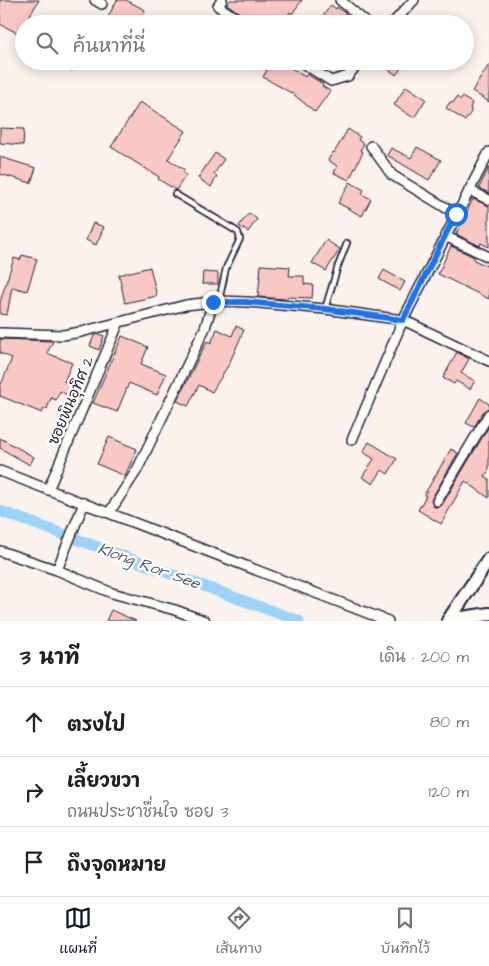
<!DOCTYPE html>
<html lang="th">
<meta charset="utf-8">
<style>
:root{--surface:#fff;--page:#f6f6f6;--text:#222;--muted:#767676;--line:#e0e0e0;--accent:#111827}
body{margin:0;font-family:"Architects Daughter","Playpen Sans Thai",sans-serif;background:var(--page);color:var(--text)}
.stop{position:absolute;width:15px;height:15px;margin:-11px;border:4px solid #1a73e8;border-radius:50%;background:#fff}
.stop.end{background:#1a73e8;border-color:#fff;box-shadow:0 1px 5px #0008}
.list{margin:0;padding:0;list-style:none}
h2{display:flex;justify-content:space-between;align-items:center;height:65px;margin:0;padding:0 20px;font-size:21px}
h2 small{font-size:16px;font-weight:400;color:var(--muted)}
.list li{display:grid;grid-template-columns:32px 1fr auto;gap:15px;align-items:center;box-sizing:border-box;height:70px;padding:0 20px;border-top:1px solid var(--line)}
.list b{display:block;font-size:19px;white-space:nowrap}
.list p{margin:0;font-size:16px;white-space:nowrap;color:var(--muted)}
.list em{font-size:16px;font-style:normal;color:var(--muted)}
.icon{flex:none;width:28px;height:28px;fill:none;stroke:currentColor;stroke-width:2;stroke-linecap:round;stroke-linejoin:round}
.map{position:relative;flex:none;width:489px;height:621px;overflow:hidden}
.search{position:absolute;background:var(--surface);box-shadow:0 2px 12px #0003;left:15px;right:15px;top:15px;height:55px;display:flex;align-items:center;gap:12px;box-sizing:border-box;padding:0 18px;border-radius:28px;color:var(--muted);font-size:19px}
.sheet{height:275px;background:var(--surface)}
nav{display:flex;justify-content:space-around;align-items:center;box-sizing:border-box;height:70px;border-top:1px solid var(--line);background:var(--surface);font-size:14px;color:var(--muted)}
nav a{display:grid;justify-items:center;gap:2px}
nav .on{color:var(--accent)}
.map>svg:first-child{display:block}
.lines{fill:none;stroke-linecap:round;stroke-linejoin:round}
.canal{stroke:#9cd3fb;stroke-width:11}
.building{fill:#f9c8c4;stroke:#22223b}
.lane-casing{stroke:#22223b;stroke-width:8}
.street-casing{stroke:#22223b;stroke-width:12}
.secondary-casing{stroke:#22223b;stroke-width:16}
.lane{stroke:#fdfcf7;stroke-width:4.5}
.street{stroke:#fdfcf7;stroke-width:9}
.secondary{stroke:#fdfcf7;stroke-width:12}
.route{stroke:#1a73e8;stroke-width:6}
.labels{text-anchor:middle;dominant-baseline:central;stroke-width:5;stroke-linejoin:round;paint-order:stroke}
.street-label{font-size:15px;fill:#22223b;stroke:#fdfcf7}
.water-label{font-size:16px;font-style:italic;fill:#475775;stroke:#fdfcf7}
</style>
<div class="map">
<svg width="489" height="621" viewBox="0 0 489 621">
<rect width="100%" height="100%" fill="#fcf2ed"/>
<filter id="ink" filterUnits="userSpaceOnUse"><feTurbulence type="fractalNoise" baseFrequency=".02" numOctaves="2"/><feDisplacementMap in="SourceGraphic" scale="10" xChannelSelector="R" yChannelSelector="G"/><feConvolveMatrix kernelMatrix="1 2 1 2 8 2 1 2 1" color-interpolation-filters="sRGB"/></filter>
<g filter="url(#ink)">
<g class="lines">
<path class="canal" d="M0 511 299 621"/>
</g>
<path class="building" d="M0 0H39L19 34 0 24Z
M117 0H126L145 10 138 24H104Z
M230 0H302L292 14 290 12 282 24H255L227 4Z
M331 5 336 9 337 7 346 14 338 24H317Z
M47 61H76L72 71Z
M268 61H292L288 66 305 77 307 74 323 84 322 86 330 91 315 112 293 94 263 77 267 70 263 68Z
M377 61H407L396 75Z
M489 65V102L472 91Z
M406 86 426 99 414 118 394 105Z
M457 97 461 100 462 97 472 103 470 108 471 109V112L465 121 446 108 450 102 453 103Z
M140 102 186 131 168 159 185 170 183 172 186 175 176 190 158 179 159 177 111 147Z
M0 128 24 129 23 145 0 143Z
M348 129 360 137 358 140 364 144 360 150 363 152 349 180 334 173 337 166 328 160 333 152 334 153Z
M417 147 441 160 429 180 387 155 391 148 411 158Z
M215 153 224 159 214 174 217 176 211 187 198 178Z
M0 157 36 168 31 183 0 174Z
M489 167V193L479 188Z
M350 182 364 190 362 194 371 199 362 216 338 203Z
M473 199 489 206V247L481 243 480 246 456 234Z
M249 213 257 219 248 232 239 226Z
M93 223 104 227 96 245 86 240Z
M326 240 340 249 326 271 312 263Z
M451 246 474 257V260L489 267V299L438 274Z
M22 255 37 259 27 291 12 287 7 315 0 314V302L14 258 20 260Z
M261 265 290 267 289 276H304V284L313 285 312 298 287 297V299L258 297Z
M150 267 157 296 125 303 119 275Z
M384 270 405 282 400 291 379 279Z
M203 272 218 273V284H202Z
M236 326 244 330 229 364 212 392 199 385 188 406 177 401 207 341 211 343 217 329 232 336Z
M99 334 104 336 99 350 90 346 94 336Z
M122 336 148 347 141 364 166 374 157 395 129 383 117 412 93 403Z
M0 339 53 341 47 353 72 363 64 382 77 388 73 398 60 391 56 400 51 398 47 409H44L42 413 0 396V387L12 358 0 353Z
M457 352 469 359 461 373 475 381 470 389 456 381 454 384 443 378Z
M480 398 489 404V408L484 411 474 427 466 423Z
M489 426V470L485 476 489 479V498L465 481 441 524 418 510 426 496 424 495 451 449 458 453 431 500 434 507H440L442 505Z
M109 437 137 449 125 476 97 464Z
M0 438 34 457 30 465 0 448Z
M369 442 397 459 388 474 382 470 373 484 362 477 374 459 363 452Z
M111 610 136 621H106Z"/>
<g class="lines">
<defs>
<path id="lane" d="M175 194 238 232 240 239 226 268 219 301
M325 309 338 266 347 243"/>
<path id="street" d="M95 0 102 4
M222 0 218 6 245 24
M340 0 368 24
M392 24 414 0
M299 61 331 81 348 76 360 61
M371 146 392 175 456 214
M469 190 489 200
M445 236 489 257
M0 333 63 335 81 332 186 305 219 301 247 302 325 309 403 320 489 361
M352 440 403 320 489 152
M0 471 388 621
M48 490 119 322
M437 501 489 414
M84 503 57 570 112 593 175 610 205 621
M109 513 137 470 205 328 213 302
M0 551 57 570"/>
<path id="secondary" d="M449 620 489 614
M448 621 489 559"/>
</defs>
<use href="#lane" class="lane-casing"/>
<use href="#street" class="street-casing"/>
<use href="#secondary" class="secondary-casing"/>
<use href="#lane" class="lane"/>
<use href="#street" class="street"/>
<use href="#secondary" class="secondary"/>
</g>
</g>
<g class="lines" filter="url(#ink)">
<path class="route" d="M213 302H246L325 309 403 320 456 214"/>
</g>
<g class="labels">
<g class="street-label">
<text transform="translate(71 401) rotate(-67)">ซอยพินอุทิศ 2</text>
</g>
<g class="water-label">
<text transform="translate(149 566) rotate(20)">Klong Ror See</text>
</g>
</g>
</svg>
<div class="stop" style="left:456px;top:214px"></div>
<div class="stop end" style="left:213px;top:302px"></div>
<div class="search"><svg class="icon" aria-label="search" viewBox="0 0 24 24"><circle cx="10" cy="10" r="6"/><path d="M15 15l6 6"/></svg>ค้นหาที่นี่</div>
</div>
<section class="sheet">
<h2>3 นาที<small>เดิน · 200 m</small></h2>
<ul class="list">
<li><svg class="icon" aria-label="ahead" viewBox="0 0 24 24"><path d="M12 20V5M6 11l6-6 6 6"/></svg><div><b>ตรงไป</b></div><em>80 m</em></li>
<li><svg class="icon" aria-label="right" viewBox="0 0 24 24"><path d="M7 20v-9h11M14 6l5 5-5 5"/></svg><div><b>เลี้ยวขวา</b><p>ถนนประชาชื่นใจ ซอย 3</p></div><em>120 m</em></li>
<li><svg class="icon" aria-label="arrive" viewBox="0 0 24 24"><path d="M6 21V4h12l-3 4 3 4H6"/></svg><div><b>ถึงจุดหมาย</b></div></li>
</ul>
</section>
<nav>
<a class="on"><svg class="icon" aria-label="map" viewBox="0 0 24 24"><path d="M3 6l6-2 6 2 6-2v14l-6 2-6-2-6 2zM9 4v14M15 6v14"/></svg>แผนที่</a>
<a><svg class="icon" aria-label="directions" viewBox="0 0 24 24"><path d="M12 3l9 9-9 9-9-9zM9 14v-3h6M13 9l2 2-2 2"/></svg>เส้นทาง</a>
<a><svg class="icon" aria-label="saved" viewBox="0 0 24 24"><path d="M7 4h10v16l-5-4-5 4z"/></svg>บันทึกไว้</a>
</nav>
